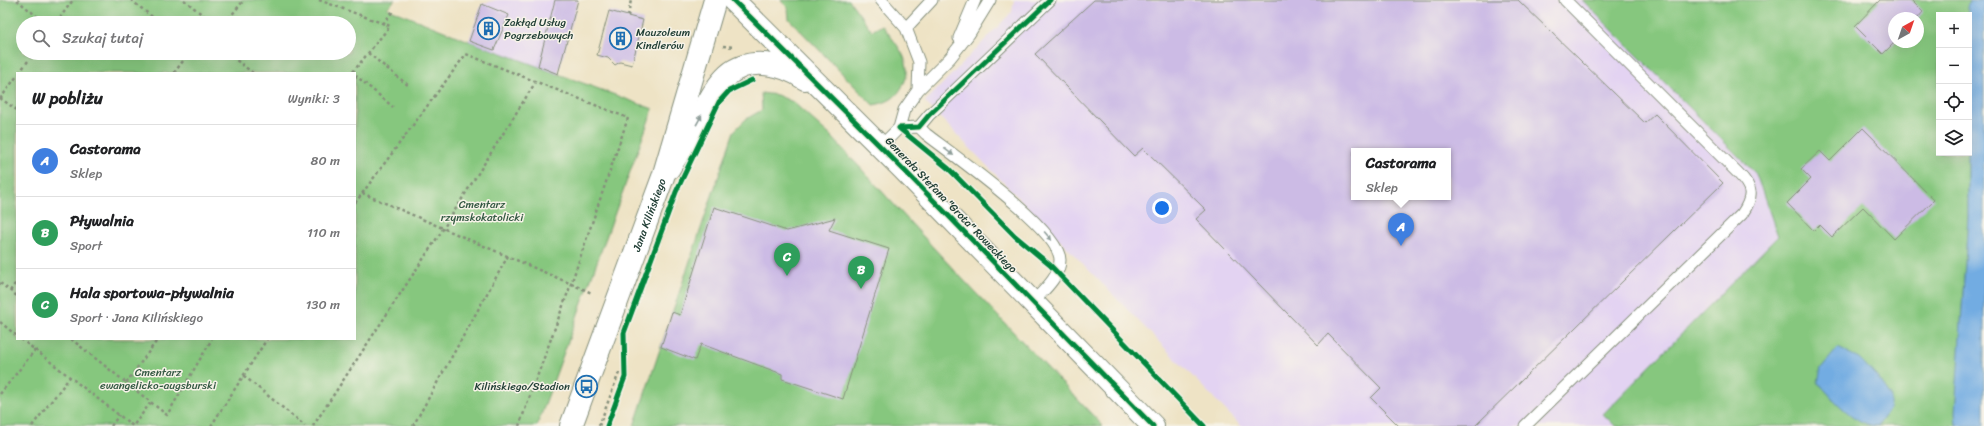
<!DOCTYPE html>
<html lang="pl">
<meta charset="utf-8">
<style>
:root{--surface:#fff;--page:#f6f6f6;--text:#202124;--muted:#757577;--line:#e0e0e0;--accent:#1f6fb2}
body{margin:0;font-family:Sriracha,sans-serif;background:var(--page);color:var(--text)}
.controls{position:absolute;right:12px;top:12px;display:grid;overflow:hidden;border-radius:0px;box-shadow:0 4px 16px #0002}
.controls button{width:36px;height:36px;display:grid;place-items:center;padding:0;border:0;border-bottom:1px solid var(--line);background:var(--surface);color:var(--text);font:20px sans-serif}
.compass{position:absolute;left:1888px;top:12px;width:36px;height:36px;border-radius:50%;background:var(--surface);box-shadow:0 4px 16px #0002;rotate:40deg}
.you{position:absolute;left:1162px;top:208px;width:14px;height:14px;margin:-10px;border:3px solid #fff;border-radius:50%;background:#1a73e8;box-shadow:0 0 0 6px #1a73e833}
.badge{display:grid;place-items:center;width:26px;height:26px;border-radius:50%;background:var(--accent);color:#fff;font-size:13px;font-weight:700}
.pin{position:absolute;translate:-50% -33px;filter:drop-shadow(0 1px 2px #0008)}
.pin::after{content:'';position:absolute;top:21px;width:14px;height:12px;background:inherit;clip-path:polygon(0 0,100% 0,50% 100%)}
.popup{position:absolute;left:1351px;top:148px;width:100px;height:52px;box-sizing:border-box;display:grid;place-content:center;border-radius:0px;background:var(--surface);filter:drop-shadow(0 1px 3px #0005);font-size:13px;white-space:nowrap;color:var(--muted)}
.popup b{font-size:15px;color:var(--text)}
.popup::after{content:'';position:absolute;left:50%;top:100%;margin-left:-8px;border:8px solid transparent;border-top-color:var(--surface)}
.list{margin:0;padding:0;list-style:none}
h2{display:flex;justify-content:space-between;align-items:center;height:52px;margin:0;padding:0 16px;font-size:17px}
h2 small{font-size:13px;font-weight:400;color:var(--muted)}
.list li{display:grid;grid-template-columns:26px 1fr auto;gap:12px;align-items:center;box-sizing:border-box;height:72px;padding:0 16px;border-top:1px solid var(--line)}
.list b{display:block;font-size:15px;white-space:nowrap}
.list p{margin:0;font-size:13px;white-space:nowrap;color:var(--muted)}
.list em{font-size:13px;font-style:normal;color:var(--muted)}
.icon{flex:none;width:22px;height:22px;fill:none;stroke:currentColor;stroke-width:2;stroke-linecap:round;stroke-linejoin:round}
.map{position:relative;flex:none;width:1984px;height:426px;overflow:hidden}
.search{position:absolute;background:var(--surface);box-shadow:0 4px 16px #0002;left:16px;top:16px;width:340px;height:44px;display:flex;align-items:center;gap:10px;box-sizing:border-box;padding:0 14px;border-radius:22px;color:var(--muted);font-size:15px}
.panel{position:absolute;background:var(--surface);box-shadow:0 4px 16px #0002;left:16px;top:72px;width:340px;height:268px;border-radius:0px}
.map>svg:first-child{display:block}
.built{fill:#e3d3f2;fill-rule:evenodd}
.green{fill:#86c77e;stroke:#528259;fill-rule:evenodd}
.water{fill:#72ace2;stroke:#48748b}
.building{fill:#ccbbe5;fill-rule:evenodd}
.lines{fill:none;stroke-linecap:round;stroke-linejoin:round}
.service-casing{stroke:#86907c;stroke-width:13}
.tertiary-casing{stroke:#86907c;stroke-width:24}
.secondary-casing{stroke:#86907c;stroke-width:24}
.path{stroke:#86907c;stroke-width:2.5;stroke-dasharray:3 3;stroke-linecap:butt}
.service{stroke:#fff;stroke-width:11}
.tertiary{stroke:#fff;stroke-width:22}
.secondary{stroke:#fff;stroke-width:22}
.cycleway-casing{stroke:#f7f3e8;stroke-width:8}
.cycleway{stroke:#00873e;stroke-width:5}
.oneway{fill:#8f9e9a}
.labels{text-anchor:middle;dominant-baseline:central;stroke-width:3;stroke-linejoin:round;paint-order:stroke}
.poi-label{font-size:11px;fill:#1f3d34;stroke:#f7f3e8;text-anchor:start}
.park-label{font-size:11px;fill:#345943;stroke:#f7f3e8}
.street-label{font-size:11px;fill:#1f3d34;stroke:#f7f3e8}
</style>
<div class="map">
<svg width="1984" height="426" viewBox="0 0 1984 426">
<rect width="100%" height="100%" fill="#f7f3e8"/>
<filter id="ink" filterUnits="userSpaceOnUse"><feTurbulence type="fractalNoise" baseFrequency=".025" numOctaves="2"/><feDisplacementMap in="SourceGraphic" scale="8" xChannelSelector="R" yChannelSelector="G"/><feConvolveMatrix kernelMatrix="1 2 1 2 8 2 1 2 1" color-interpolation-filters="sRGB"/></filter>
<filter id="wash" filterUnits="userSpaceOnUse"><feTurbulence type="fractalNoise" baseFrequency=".012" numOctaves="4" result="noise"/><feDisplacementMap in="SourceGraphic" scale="16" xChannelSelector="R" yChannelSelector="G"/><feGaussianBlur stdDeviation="0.9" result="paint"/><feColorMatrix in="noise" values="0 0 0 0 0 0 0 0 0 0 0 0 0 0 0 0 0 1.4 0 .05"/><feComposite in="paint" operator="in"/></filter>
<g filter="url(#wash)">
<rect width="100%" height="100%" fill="#eee3c5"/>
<path class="built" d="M496 0H578L558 74 469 41 482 4Z
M1014 0H1582L1756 174 1778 236 1604 414 1615 426H1241L925 102 1012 12ZM1354 151H1448V197H1354Z"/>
<path class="green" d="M0 0H395L387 8 469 41 653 109 537 426H0ZM23 23H349V53H23ZM17 73H355V339H17Z
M780 0H849L872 31 882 25C895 43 916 63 903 85 897 98 887 103 873 105L789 19 788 8Z
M1582 0H1970L1968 15H1939V153H1968V218L1956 403 1957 426H1615L1603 414 1778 236 1756 174ZM1894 18H1918V42H1894Z
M761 93 777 95 793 102 832 137 954 270 1103 426H634L734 131 746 119 762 110Z"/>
<path class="water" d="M1970 0H1984V426H1956L1955 412 1968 218V7Z
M1838 348 1859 358 1877 377 1891 397 1889 410 1878 426C1855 426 1832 398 1818 382L1821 368Z"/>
<g id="blocks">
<path class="building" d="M555 0H578L558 74 538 66Z
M1094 0H1518L1645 123 1655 114 1723 183 1475 426H1399L1371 398 1381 388 1328 334 1318 345 1196 219 1206 210 1143 148 1134 156 1035 54ZM1354 151H1448V197H1354Z
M1880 0H1911L1923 12 1918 18H1894L1895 42 1883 54 1855 26Z
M482 4 509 15 494 50 469 41Z
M609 11 643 20 632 65 620 62 615 65 608 58 597 55Z
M1863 128 1934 200 1894 239 1863 207 1832 237 1820 225 1814 231 1787 203 1811 179 1801 169 1820 151 1830 161Z
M714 207 787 231 835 218 829 230 889 249 843 399 782 379V374L701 344 695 360 661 347 672 312 680 315Z"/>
</g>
</g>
<g filter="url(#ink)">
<use href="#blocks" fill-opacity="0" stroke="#86907c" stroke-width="1"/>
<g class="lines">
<defs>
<path id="service" d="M881 0 906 28 919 62 918 90
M906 28 932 0
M959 38 975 0
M919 127 926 134C952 154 1060 230 1060 260 1060 277 1043 291 1032 303
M899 128 919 127 929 115 1050 0
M880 147 899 128 904 110 918 90 950 58 969 34 990 0
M1525 426 1742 214C1754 196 1753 188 1738 173L1565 0"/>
<path id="tertiary" d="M733 0 903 169 1153 426
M669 168C678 153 688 139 696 124 706 107 714 88 728 75 750 56 784 64 805 79"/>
<g id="secondary">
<path id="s1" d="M571 426 663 177 715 0"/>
</g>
</defs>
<use href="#service" class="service-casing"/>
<use href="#tertiary" class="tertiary-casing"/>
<use href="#secondary" class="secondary-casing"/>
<path class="path" d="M17 0 45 23
M131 0 160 23
M184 0 213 23
M319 0 390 26 352 73
M628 16 631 0
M56 23 73 0
M225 23 244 0
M383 24 393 11
M723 46 734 47
M196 53 200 55 201 53
M227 53 253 73
M368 53 409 86
M19 73 34 53
M174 73 189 53
M355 75 393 107
M0 98 17 110
M0 99 17 76
M362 193 592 293
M355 203 466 54 628 118 571 284 519 426
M0 283 17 296
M10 291 17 281
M0 322 17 336
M21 339 133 426 151 402
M71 339 167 415 212 339
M244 376 305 426
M126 383 158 339
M0 394 35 350
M32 426 70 377
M111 426 119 415
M211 426 267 339
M313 426 443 229 535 83
M413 426 508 256
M599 426 620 370"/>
<use href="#service" class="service"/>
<use href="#tertiary" class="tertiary"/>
<use href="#secondary" class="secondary"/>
<defs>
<path id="cycleway" d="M733 0 903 169 1153 426
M899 128 949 169 1015 236 1050 265 1204 426
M899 128 919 127 929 115 1050 0
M607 426 625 377 624 333 676 192 719 102 729 91 752 80"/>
</defs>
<use href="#cycleway" class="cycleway-casing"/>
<use href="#cycleway" class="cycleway"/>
</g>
<defs><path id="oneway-solid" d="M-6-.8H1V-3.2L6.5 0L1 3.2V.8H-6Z"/></defs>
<g class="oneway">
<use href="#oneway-solid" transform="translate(699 120) rotate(-61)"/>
<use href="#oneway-solid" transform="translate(949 152) rotate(37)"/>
<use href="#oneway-solid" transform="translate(1048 236) rotate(50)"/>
</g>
</g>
<defs>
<symbol id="building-ring" viewBox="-11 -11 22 22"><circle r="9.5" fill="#f7f3e8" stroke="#1f6fb2" stroke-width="1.5"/><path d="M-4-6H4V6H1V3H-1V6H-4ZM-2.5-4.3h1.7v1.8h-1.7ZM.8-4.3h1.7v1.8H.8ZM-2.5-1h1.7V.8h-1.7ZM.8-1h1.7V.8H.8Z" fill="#1f6fb2"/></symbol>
<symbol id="bus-ring" viewBox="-11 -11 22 22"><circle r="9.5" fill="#f7f3e8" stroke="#1f6fb2" stroke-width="1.5"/><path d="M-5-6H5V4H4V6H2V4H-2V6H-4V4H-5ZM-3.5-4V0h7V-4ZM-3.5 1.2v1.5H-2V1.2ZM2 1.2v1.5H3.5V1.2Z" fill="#1f6fb2"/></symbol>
</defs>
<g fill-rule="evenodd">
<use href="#building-ring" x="476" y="16" width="25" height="25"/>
<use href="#building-ring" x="608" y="26" width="25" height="25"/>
<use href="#bus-ring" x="574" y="374" width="25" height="25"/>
</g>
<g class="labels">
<g class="poi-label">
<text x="504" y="22">Zakłąd Usług<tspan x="504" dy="13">Pogrzebowych</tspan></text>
<text x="636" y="32">Mauzoleum<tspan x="636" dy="13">Kindlerów</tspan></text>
<text x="570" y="386" text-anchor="end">Kilińskiego/Stadion</text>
</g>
<g class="park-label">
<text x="482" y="204">Cmentarz<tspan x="482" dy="13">rzymskokatolicki</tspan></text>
<text x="158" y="372">Cmentarz<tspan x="158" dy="13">ewangelicko-augsburski</tspan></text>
</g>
<g class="street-label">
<text transform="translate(951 205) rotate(46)">Generała Stefana "Grota" Roweckiego</text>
<text stroke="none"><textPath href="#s1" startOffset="225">Jana Kilińskiego</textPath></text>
</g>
</g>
</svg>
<div class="controls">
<button>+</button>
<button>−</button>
<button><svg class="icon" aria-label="locate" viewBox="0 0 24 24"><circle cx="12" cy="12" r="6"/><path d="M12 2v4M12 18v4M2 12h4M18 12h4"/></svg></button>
<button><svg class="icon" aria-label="layers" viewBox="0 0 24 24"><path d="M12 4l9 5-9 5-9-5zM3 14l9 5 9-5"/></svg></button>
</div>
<svg class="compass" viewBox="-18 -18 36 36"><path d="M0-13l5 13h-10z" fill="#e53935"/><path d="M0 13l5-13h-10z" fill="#757577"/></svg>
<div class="you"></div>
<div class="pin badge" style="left:1401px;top:246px;background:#3f7fe0">A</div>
<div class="popup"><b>Castorama</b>Sklep</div>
<div class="pin badge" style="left:861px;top:289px;background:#2e9e5b">B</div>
<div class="pin badge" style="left:787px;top:276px;background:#2e9e5b">C</div>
<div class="search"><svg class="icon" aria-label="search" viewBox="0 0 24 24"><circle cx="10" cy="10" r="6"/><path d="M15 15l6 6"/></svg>Szukaj tutaj</div>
<section class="panel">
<h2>W pobliżu<small>Wyniki: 3</small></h2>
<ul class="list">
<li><span class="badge" style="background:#3f7fe0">A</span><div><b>Castorama</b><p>Sklep</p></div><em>80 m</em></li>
<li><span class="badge" style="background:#2e9e5b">B</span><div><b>Pływalnia</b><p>Sport</p></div><em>110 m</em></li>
<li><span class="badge" style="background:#2e9e5b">C</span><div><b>Hala sportowa-pływalnia</b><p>Sport · Jana Kilińskiego</p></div><em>130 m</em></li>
</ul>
</section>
</div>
